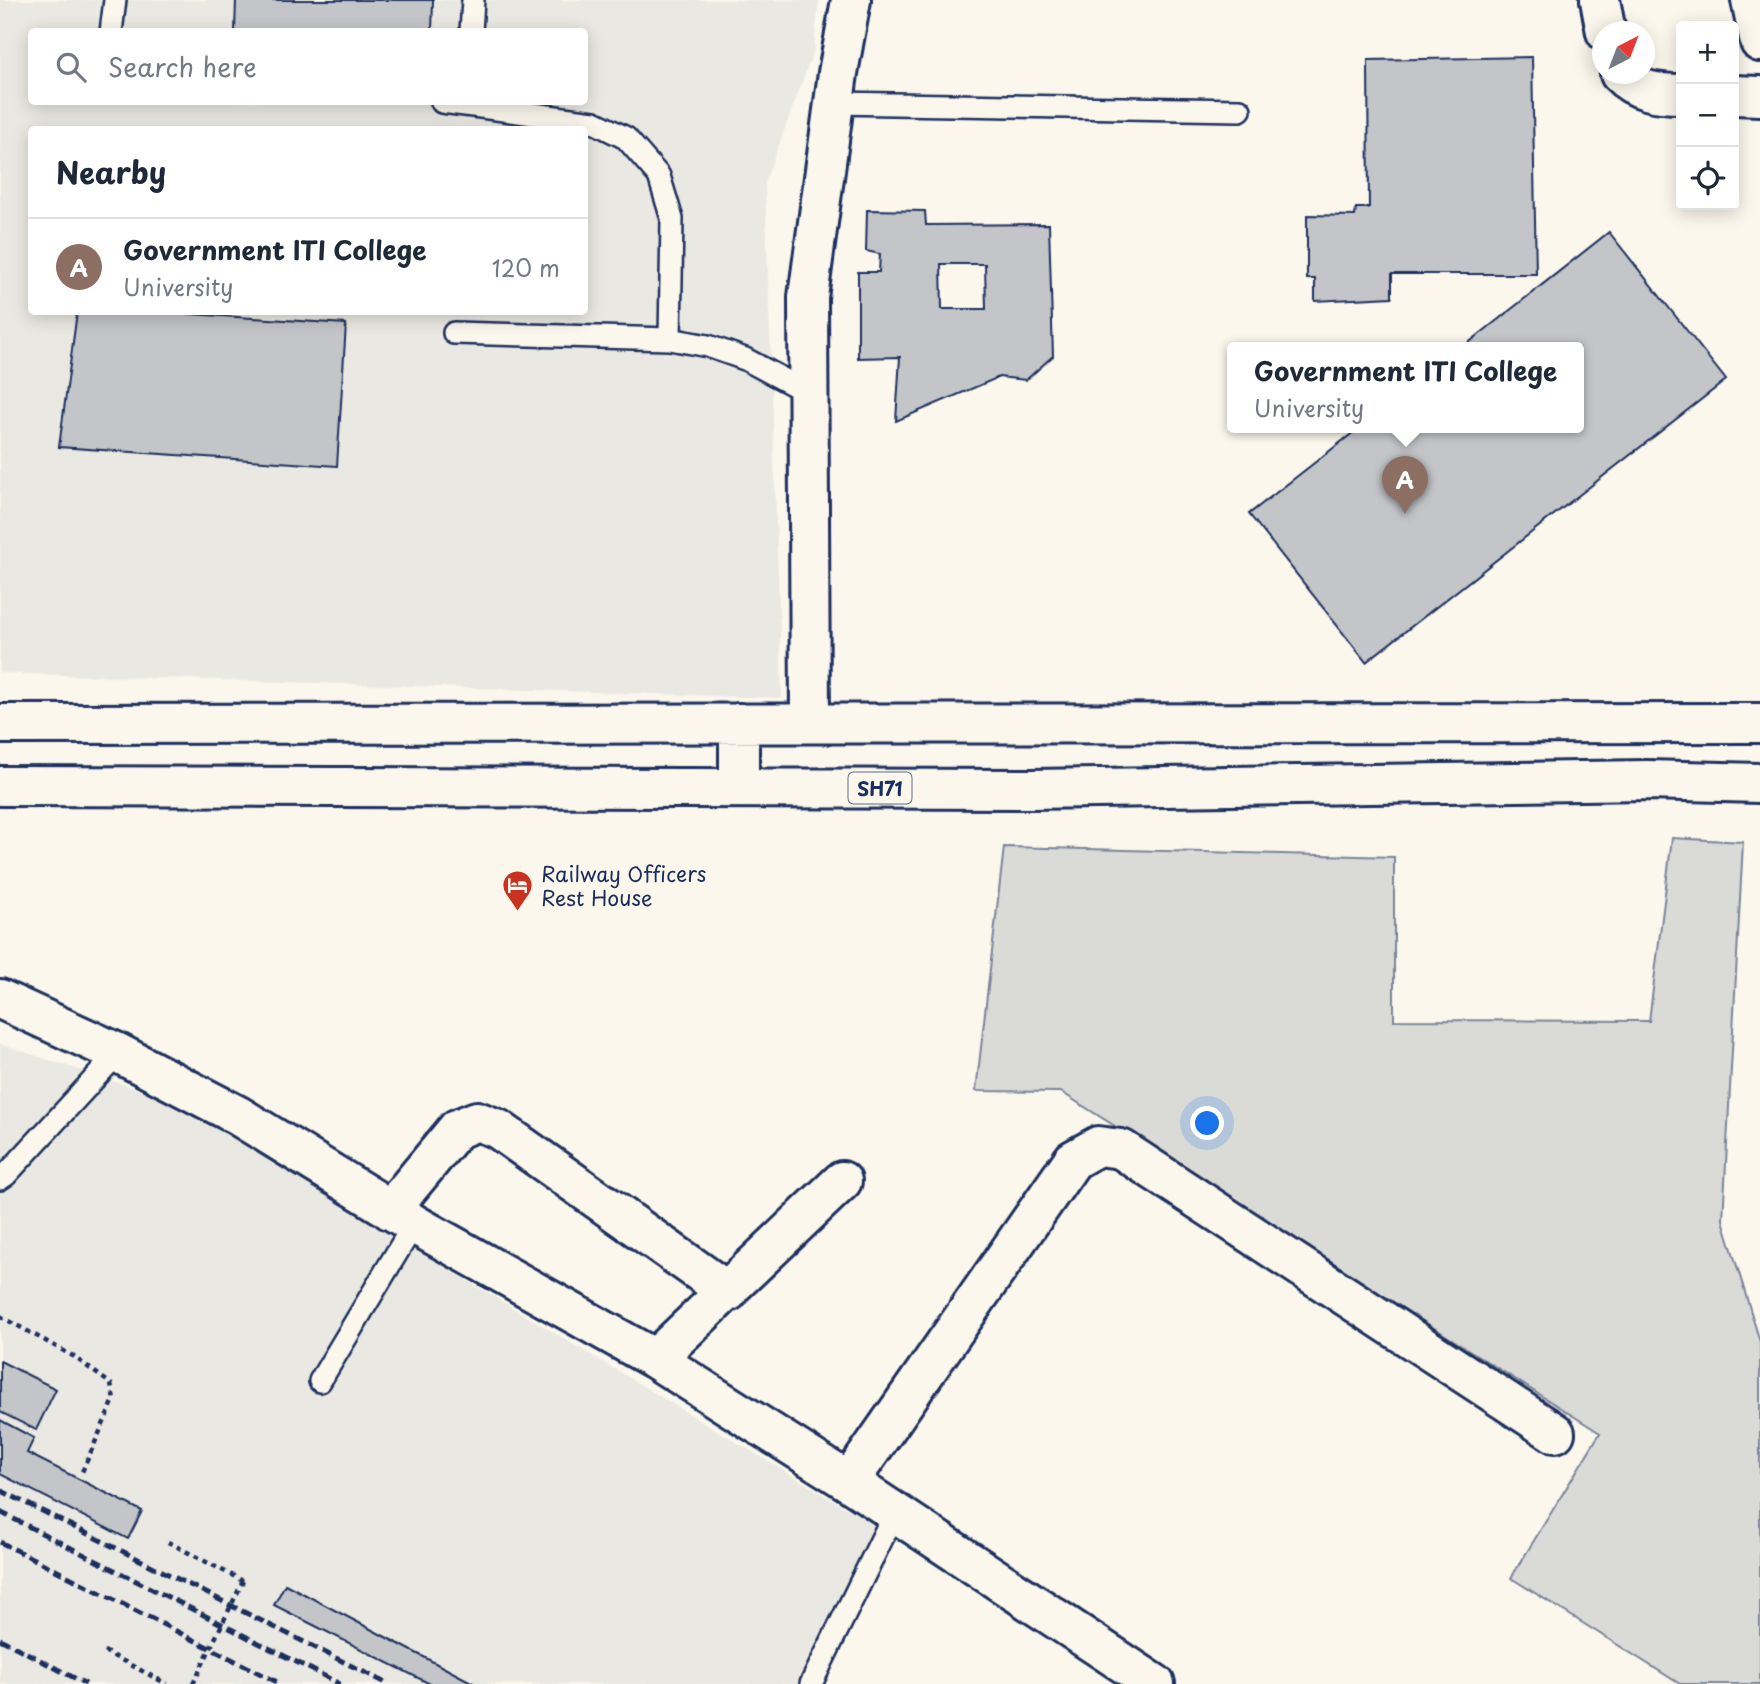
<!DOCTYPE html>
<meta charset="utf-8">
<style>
:root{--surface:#fff;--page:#f6f6f7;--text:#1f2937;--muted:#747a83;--line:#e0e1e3;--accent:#ea580c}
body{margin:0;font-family:"Playpen Sans",sans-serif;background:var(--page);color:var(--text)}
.controls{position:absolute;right:21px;top:21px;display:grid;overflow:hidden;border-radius:7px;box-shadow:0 4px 18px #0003}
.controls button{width:63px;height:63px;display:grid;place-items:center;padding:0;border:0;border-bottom:2px solid var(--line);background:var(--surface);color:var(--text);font:35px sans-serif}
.compass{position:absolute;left:1592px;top:21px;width:63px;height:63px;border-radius:50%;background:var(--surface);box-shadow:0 4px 18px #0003;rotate:42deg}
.you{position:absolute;left:1208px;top:1124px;width:24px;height:24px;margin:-18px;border:5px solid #fff;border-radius:50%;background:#1a73e8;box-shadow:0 0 0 10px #1a73e833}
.badge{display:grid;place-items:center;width:46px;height:46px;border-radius:50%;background:var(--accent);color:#fff;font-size:23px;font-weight:700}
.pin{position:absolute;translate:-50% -58px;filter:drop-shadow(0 2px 4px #0008)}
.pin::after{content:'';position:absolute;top:37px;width:24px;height:21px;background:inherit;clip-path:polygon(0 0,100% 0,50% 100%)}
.popup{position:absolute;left:1227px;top:342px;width:357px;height:91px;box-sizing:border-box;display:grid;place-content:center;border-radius:7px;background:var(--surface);filter:drop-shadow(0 2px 5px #0005);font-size:23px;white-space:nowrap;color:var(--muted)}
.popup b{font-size:26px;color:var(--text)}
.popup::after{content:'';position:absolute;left:50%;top:100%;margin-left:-14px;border:14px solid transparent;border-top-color:var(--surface)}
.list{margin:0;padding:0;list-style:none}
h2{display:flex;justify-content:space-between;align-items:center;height:91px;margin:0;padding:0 28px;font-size:30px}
h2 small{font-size:23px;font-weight:400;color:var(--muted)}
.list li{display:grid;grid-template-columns:46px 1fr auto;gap:21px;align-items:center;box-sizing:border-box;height:98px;padding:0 28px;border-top:2px solid var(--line)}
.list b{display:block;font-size:26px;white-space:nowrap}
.list p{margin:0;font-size:23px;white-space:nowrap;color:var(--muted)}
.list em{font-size:23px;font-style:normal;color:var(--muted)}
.icon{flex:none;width:38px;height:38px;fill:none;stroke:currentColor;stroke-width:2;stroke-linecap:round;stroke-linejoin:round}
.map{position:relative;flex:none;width:1760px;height:1684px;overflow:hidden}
.search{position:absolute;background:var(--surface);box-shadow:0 4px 18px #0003;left:28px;top:28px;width:560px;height:77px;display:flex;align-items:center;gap:18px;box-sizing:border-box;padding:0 24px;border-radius:7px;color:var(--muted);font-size:26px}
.panel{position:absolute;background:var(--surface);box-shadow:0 4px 18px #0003;left:28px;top:126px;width:560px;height:189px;border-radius:7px}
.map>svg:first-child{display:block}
.built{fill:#eae8e2;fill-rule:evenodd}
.green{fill:#dadad7;stroke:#7a849a;stroke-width:2}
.building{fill:#c3c5c9;stroke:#1b2f5e;stroke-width:2;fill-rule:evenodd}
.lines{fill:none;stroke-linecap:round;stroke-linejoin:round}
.lane-casing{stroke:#1b2f5e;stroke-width:26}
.street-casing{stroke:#1b2f5e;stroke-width:44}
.primary-casing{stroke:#1b2f5e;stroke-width:44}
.path{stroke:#1b2f5e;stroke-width:4.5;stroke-dasharray:5 5;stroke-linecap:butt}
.lane{stroke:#fbf7ec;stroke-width:21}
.street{stroke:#fbf7ec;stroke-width:38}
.primary{stroke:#fbf7ec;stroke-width:38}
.rail{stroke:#1b2f5e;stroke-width:5;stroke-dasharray:10 5;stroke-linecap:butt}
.path-bridge{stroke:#1b2f5e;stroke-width:4.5;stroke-dasharray:5 5;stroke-linecap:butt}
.labels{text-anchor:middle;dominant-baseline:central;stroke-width:7;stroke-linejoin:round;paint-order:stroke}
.shield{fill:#fbf7ec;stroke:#5e6b89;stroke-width:2}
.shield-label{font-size:19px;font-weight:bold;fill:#1b2f5e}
.poi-label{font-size:21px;fill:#1b2f5e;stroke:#fbf7ec;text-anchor:start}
</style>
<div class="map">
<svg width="1760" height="1684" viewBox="0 0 1760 1684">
<rect width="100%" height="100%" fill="#fbf7ec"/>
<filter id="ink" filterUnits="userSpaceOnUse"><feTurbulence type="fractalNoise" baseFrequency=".0143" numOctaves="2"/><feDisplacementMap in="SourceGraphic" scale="14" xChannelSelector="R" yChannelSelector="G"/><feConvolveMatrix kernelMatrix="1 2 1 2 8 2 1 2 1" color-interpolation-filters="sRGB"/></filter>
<g filter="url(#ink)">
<path class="built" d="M0 0H819L814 50 765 182 782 698 0 673ZM32 32H584V102H32ZM32 130H584V312H32Z
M0 1044 174 1101 398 1239 891 1535 818 1684H0Z"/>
<path class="green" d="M1672 838 1743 842 1723 1220 1760 1342V1684H1680L1511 1578 1600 1433 1061 1092 976 1091 1004 847 1394 857V1020L1649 1021Z"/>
<path class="building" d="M236 0H433L432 32H235Z
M1532 57 1536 274H1392V297L1315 301V279H1307V215L1355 216 1356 208H1369L1368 60Z
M867 210 925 211 926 225 1049 224 1053 356 1026 380 999 377 896 421 900 357 858 358V272H879L880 254 866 251ZM941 264H985L986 309H942Z
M1609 232 1726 380 1366 662 1249 514 1359 428H1578V348H1462Z
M77 312H159L346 324 337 466 59 447Z
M0 1361 56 1389 36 1430 0 1412Z
M0 1420 34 1438 27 1453 142 1511 128 1539 0 1474Z
M285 1584 475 1684H430L274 1605Z"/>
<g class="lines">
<defs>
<path id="lane" d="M111 32 115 0
M471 32 473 0
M442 102 594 122 626 138 659 176 672 219 670 339
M834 103 1240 110
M454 333 670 339 708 346 745 359 809 393
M0 1179 6 1175 118 1053
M320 1381 414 1224
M811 1684 895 1512"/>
<path id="street" d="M1600 0 1606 32
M1751 0 1760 42
M1620 74C1636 91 1658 94 1681 94
M1734 95 1760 96
M810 723 808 297 838 73 851 0
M0 999 118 1053 237 1115 414 1224 655 1359 849 1482 1155 1684
M390 1210 457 1129 477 1121 498 1129 728 1292
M655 1359 842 1181
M849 1482 1073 1160 1098 1146 1121 1149 1555 1433"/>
<path id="primary" d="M0 724 1760 723
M0 786 1030 789 1647 780 1760 783
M739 788V723"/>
</defs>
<use href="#lane" class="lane-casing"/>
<use href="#street" class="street-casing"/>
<use href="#primary" class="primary-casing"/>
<path class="path" d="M0 1316 73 1356 111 1384 114 1400 81 1474
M168 1542 243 1581
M104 1651 167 1684"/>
<use href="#lane" class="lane"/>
<use href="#street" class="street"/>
<use href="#primary" class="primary"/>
<path class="rail" d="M0 1490 388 1684
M0 1512 340 1684
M0 1542 281 1684
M0 1639 86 1684"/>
<path class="path-bridge" d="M193 1684 243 1581"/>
</g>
</g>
<defs>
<symbol id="hotel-pin" viewBox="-11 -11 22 30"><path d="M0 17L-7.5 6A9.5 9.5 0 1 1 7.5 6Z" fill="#c8321e" stroke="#fbf7ec"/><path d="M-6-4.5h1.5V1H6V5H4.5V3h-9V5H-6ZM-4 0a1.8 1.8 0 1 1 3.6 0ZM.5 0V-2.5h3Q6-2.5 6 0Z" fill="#fff"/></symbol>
</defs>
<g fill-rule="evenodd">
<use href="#hotel-pin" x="500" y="868" width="35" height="47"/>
</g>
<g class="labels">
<rect class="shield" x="848.5" y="772.5" width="63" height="31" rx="5"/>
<g class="shield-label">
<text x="880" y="788">SH71</text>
</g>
<g class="poi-label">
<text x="541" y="873">Railway Officers<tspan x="541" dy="24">Rest House</tspan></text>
</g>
</g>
</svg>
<div class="controls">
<button>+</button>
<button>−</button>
<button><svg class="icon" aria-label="locate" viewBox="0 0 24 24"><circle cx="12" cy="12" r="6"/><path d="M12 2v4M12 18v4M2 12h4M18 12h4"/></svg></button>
</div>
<svg class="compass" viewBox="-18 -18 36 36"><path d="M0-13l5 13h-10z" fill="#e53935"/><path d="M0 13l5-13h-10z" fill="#747a83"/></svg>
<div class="you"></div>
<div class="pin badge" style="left:1405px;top:514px;background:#8d6e63">A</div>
<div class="popup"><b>Government ITI College</b>University</div>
<div class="search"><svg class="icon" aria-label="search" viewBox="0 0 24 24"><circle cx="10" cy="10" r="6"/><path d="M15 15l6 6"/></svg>Search here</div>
<section class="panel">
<h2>Nearby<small></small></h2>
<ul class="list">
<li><span class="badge" style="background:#8d6e63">A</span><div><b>Government ITI College</b><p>University</p></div><em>120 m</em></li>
</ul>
</section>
</div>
